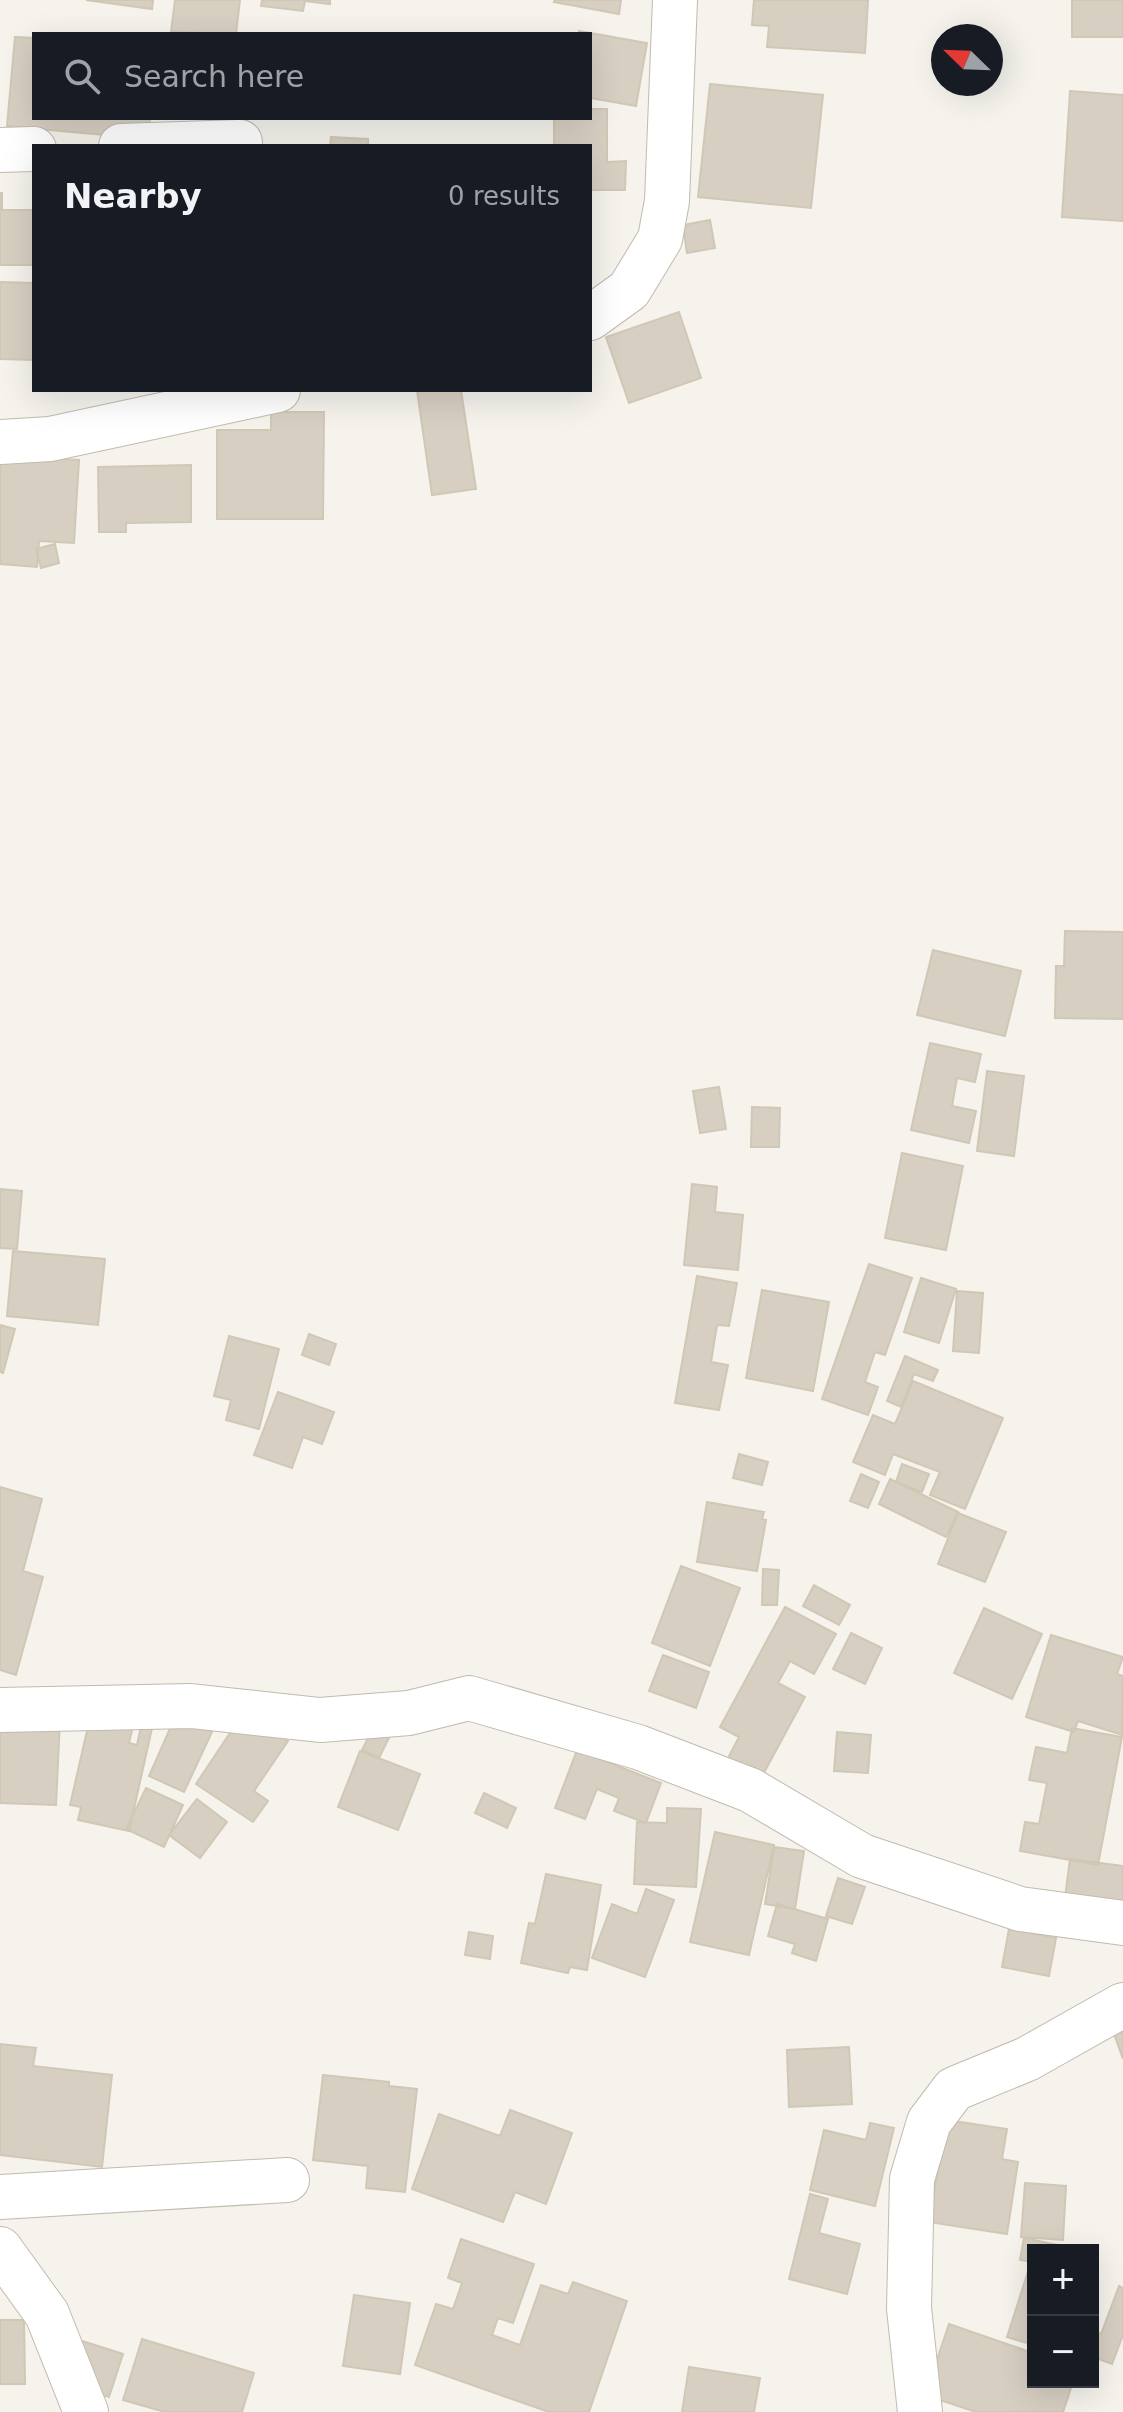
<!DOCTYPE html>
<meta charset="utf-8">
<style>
:root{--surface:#171b24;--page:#242831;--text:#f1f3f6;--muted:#9ea1a6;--line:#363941}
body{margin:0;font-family:"DejaVu Sans",sans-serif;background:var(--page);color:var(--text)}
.controls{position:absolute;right:24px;bottom:24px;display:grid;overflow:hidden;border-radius:0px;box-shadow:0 8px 32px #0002}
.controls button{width:72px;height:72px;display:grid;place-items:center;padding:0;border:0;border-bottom:2px solid var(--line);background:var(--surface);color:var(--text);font:40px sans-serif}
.compass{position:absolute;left:931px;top:24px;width:72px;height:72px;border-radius:50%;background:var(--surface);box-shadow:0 8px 32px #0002;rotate:293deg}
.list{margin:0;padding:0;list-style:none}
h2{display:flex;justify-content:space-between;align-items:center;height:104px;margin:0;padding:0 32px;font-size:34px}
h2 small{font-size:26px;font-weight:400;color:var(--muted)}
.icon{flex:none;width:44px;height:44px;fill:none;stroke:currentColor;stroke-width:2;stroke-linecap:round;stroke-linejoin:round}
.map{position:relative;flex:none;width:1123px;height:2412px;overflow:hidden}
.search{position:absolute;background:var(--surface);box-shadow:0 8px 32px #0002;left:32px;top:32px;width:560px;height:88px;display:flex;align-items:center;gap:20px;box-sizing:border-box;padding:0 28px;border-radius:0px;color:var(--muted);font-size:30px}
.panel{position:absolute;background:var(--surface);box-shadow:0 8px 32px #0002;left:32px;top:144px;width:560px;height:248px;border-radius:0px}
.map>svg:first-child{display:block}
.building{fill:#d7cfc2;stroke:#d1c7b5;stroke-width:2}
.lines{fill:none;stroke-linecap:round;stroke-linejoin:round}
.minor-casing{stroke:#c1bbaf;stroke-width:46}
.minor{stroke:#fff;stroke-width:44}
</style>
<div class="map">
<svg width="1123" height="2412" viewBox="0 0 1123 2412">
<rect width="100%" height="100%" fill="#f5f3ec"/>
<path class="building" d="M86 0H153L152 9Z
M175 0H240L236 34 171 32Z
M262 0H330V4L305 1 303 11 261 6Z
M555 0H621L619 14 554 2Z
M754 0H868L865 53 767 47 769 26 752 25Z
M1072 0H1123V37H1072Z
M579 31 647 43 636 106 590 98V34H579Z
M15 37 34 38V118H150L148 139 7 126Z
M710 84 823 95 811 208 698 197Z
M1070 91 1123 95V221L1062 217Z
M590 109H607V162L626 161 625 190H590V146H554V118H590Z
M331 137 368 139V146H330Z
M0 193H2V210H34V265H0Z
M710 220 715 248 687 253 683 225Z
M0 282 34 283V360L0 359Z
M679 312 701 378 629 403 606 337Z
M417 390H461L476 489 432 495Z
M271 412H324L323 519H217V430H271Z
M0 456 79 460 74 543 39 541 37 567 0 564Z
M191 465V522L126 523V532H99L98 467Z
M55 544 59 563 41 568 36 549Z
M1065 931 1123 932V1019L1055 1018 1056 966H1064Z
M933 950 1021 971 1005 1036 917 1015Z
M930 1043 981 1054 975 1082 957 1078 952 1106 976 1111 969 1143 911 1130Z
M987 1071 1024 1076 1014 1156 977 1151Z
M719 1087 726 1129 700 1133 693 1091Z
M752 1107 780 1108 779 1147H751Z
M902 1153 963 1166 946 1250 885 1238Z
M692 1184 717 1187 715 1212 743 1215 738 1270 684 1265Z
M0 1189 22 1191 17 1249 0 1248Z
M13 1251 105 1259 98 1325 7 1316Z
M869 1264 912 1278 885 1355 875 1352 865 1382 878 1387 868 1415 822 1399Z
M697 1276 737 1283 729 1326 717 1325 711 1362 728 1365 719 1410 675 1403Z
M921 1278 956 1289 939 1343 904 1332Z
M762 1290 829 1302 813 1391 746 1378Z
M957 1291 983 1293 979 1353 953 1351Z
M0 1325 15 1329 3 1373 0 1372Z
M309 1334 336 1344 329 1365 302 1355Z
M229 1336 279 1349 259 1429 226 1420 231 1400 214 1396Z
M905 1356 938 1370 933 1381 914 1374 901 1407 887 1401Z
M913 1381 1003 1418 965 1509 930 1495 940 1472 893 1454 885 1475 853 1462 873 1415 895 1424Z
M278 1392 334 1412 322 1444 303 1437 292 1468 254 1455Z
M739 1454 768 1462 762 1485 733 1478Z
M902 1464 929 1474 922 1492 896 1482Z
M861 1474 879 1482 868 1508 850 1501Z
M890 1479 958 1512 946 1537 879 1504Z
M0 1487 42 1499 23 1571 43 1577 16 1675 0 1670Z
M707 1502 764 1512 762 1519 766 1520 757 1571 697 1562Z
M958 1513 1006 1532 985 1582 938 1564Z
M681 1566 740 1588 710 1666 652 1643Z
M763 1569 779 1570 777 1605H762Z
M814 1585 850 1605 839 1625 803 1606Z
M785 1607 836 1634 814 1674 790 1661 778 1683 805 1697 753 1793 719 1775 739 1737 720 1727Z
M984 1608 1042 1634 1012 1699 954 1673Z
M851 1633 882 1648 865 1684 833 1669Z
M1051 1635 1123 1657 1117 1674 1123 1676 1122 1735 1078 1721 1074 1732 1026 1717Z
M663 1655 709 1672 696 1708 649 1691Z
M92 1709 135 1718 129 1743 137 1745 144 1712 155 1715 129 1831 78 1820 81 1807 70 1805Z
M244 1712 288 1741 254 1791 268 1801 253 1822 196 1784Z
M176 1715 212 1732 184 1792 149 1776Z
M0 1716 60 1719 56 1805 0 1803Z
M376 1722 393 1730 379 1758 362 1750Z
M1072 1728 1122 1737 1098 1865 1020 1851 1025 1822 1039 1824 1047 1783 1029 1780 1036 1747 1067 1753Z
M837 1732 871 1735 868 1773 834 1771Z
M577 1750 661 1783 646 1823 614 1811 619 1798 597 1789 585 1819 555 1808Z
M360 1751 420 1774 398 1830 338 1807Z
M146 1788 183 1805 164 1847 126 1829Z
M484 1793 516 1808 507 1828 475 1813Z
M197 1799 227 1822 200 1858 169 1835Z
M667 1808 701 1809 696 1887 634 1884 637 1822 667 1823Z
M715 1832 774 1845 749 1955 690 1942Z
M774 1847 804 1851 795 1909 765 1904Z
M1070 1859 1123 1866V1912L1064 1905Z
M546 1874 601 1885 587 1970 570 1967 568 1973 521 1963 529 1923 535 1924Z
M838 1878 865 1887 852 1924 826 1916Z
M646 1889 674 1900 645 1977 592 1958 612 1904 637 1914Z
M777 1904 828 1919 816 1961 792 1953 795 1944 768 1936Z
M1009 1929 1056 1938 1049 1976 1002 1967Z
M469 1932 493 1936 490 1959 465 1955Z
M1123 2028V2059L1113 2031Z
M0 2044 36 2048 33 2066 112 2075 102 2167 0 2155Z
M849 2047 852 2104 789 2107 787 2050Z
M323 2075 389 2082V2086L417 2089 405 2192 366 2188 368 2166 313 2160Z
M510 2110 572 2133 546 2204 515 2192 503 2222 412 2189 439 2114 500 2136Z
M947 2120 1007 2129 1002 2159 1018 2162 1007 2234 929 2222Z
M870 2123 894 2128 875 2206 810 2190 824 2130 866 2140Z
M1025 2183 1066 2186 1063 2240 1021 2237Z
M810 2194 828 2199 819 2233 860 2244 847 2294 789 2279Z
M1024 2238 1063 2246 1062 2250H1033V2262L1020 2260Z
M461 2239 534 2264 513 2323 498 2318 492 2335 520 2345 541 2285 568 2294 573 2282 627 2301 589 2412H549L415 2365 436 2304 453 2309 462 2283 448 2278Z
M1032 2259 1033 2260V2345L1007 2337Z
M1119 2286 1123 2288V2335L1112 2364 1093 2357V2331L1101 2334Z
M354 2295 410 2303 400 2374 343 2366Z
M0 2320H24L25 2384H0Z
M949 2324 1033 2353V2382H1073L1063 2412H976L925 2395Z
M142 2339 254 2373 242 2412H165L123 2400Z
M79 2340 123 2354 109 2397 65 2383Z
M689 2367 760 2378 754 2412H682Z"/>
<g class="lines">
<defs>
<path id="minor" d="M121 146 240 142
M0 150 34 149
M590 318 629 290 660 239 667 201 675 0
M0 442 50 439 278 390
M0 1710 191 1706 320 1720 409 1713 469 1698 638 1747 750 1790 862 1856 1020 1909 1123 1923
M0 2197 287 2180
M0 2249 47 2314 86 2412
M920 2412 909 2308 912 2179 929 2122 954 2089 1027 2059 1123 2005"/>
</defs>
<use href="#minor" class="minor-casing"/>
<use href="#minor" class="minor"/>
</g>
</svg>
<div class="controls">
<button>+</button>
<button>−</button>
</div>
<svg class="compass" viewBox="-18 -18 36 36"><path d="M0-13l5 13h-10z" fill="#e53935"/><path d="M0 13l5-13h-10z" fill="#9ea1a6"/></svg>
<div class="search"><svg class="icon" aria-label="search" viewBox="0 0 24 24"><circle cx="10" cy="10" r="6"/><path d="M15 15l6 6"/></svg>Search here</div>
<section class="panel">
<h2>Nearby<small>0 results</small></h2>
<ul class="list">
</ul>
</section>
</div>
